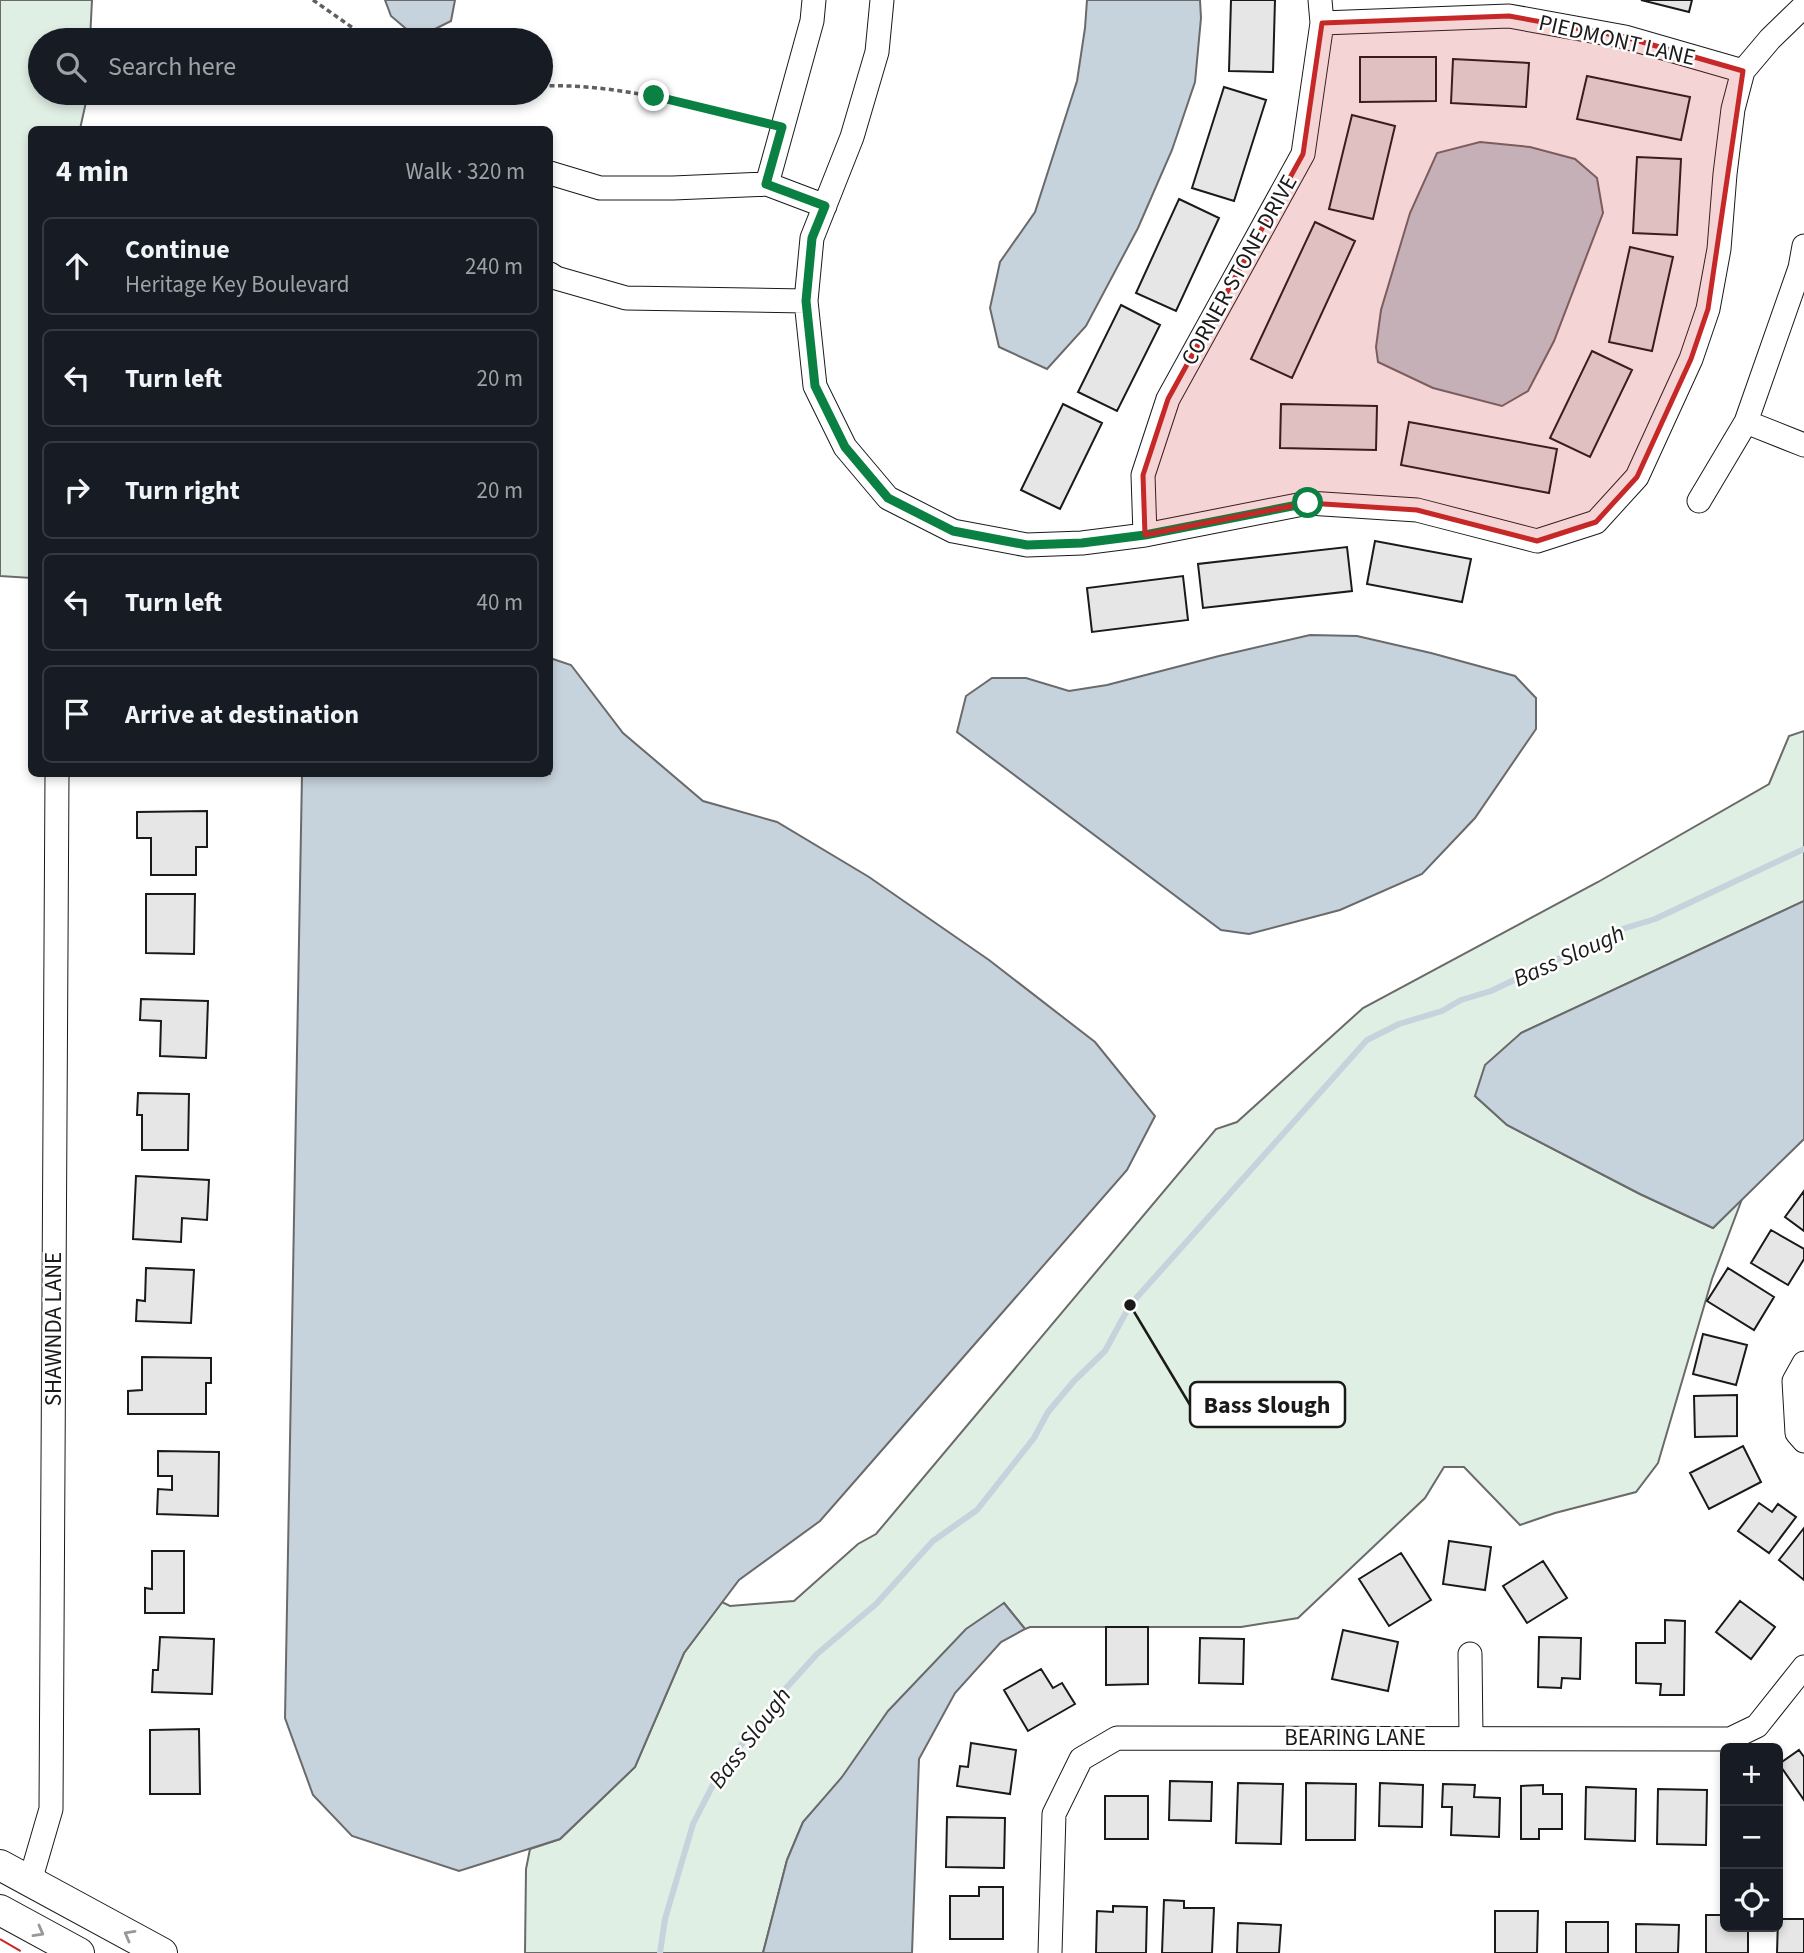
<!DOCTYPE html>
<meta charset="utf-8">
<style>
:root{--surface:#171b24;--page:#242831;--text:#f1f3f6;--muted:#9ea1a6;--line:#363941}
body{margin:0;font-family:"Source Sans 3",sans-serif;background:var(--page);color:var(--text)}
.controls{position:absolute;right:21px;bottom:21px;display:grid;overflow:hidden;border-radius:10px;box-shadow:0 4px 10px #0003}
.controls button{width:63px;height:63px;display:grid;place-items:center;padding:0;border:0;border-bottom:2px solid var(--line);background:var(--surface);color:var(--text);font:35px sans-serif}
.stop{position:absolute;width:21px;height:21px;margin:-16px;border:5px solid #0b8043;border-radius:50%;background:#fff}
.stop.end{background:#0b8043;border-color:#fff;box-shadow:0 2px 7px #0008}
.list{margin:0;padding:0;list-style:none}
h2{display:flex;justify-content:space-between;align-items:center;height:91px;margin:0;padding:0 28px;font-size:30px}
h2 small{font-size:23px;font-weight:400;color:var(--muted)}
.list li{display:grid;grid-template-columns:46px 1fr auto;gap:21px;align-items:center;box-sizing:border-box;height:98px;margin:0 14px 14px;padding:0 14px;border:2px solid var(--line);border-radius:10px}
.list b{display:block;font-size:26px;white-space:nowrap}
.list p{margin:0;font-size:23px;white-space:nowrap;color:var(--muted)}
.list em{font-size:23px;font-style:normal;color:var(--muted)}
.icon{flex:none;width:38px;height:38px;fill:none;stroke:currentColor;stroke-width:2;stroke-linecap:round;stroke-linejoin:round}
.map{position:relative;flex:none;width:1804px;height:1953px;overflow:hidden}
.search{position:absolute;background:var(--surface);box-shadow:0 4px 10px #0003;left:28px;top:28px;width:525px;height:77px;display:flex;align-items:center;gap:18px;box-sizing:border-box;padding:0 24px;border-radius:38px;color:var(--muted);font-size:26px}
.panel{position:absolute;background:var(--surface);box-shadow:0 4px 10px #0003;left:28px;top:126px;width:525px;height:651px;border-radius:10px}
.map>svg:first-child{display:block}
.green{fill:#e0efe3;stroke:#6a6a6a;stroke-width:2}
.water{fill:#c6d2dc;stroke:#6a6a6a;stroke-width:2}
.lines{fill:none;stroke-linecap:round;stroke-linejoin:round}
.stream{stroke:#c6d2dc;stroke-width:6}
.building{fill:#e6e6e6;stroke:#1a1a1a;stroke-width:2}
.minor-casing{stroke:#1a1a1a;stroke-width:25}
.major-casing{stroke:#1a1a1a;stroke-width:32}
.path{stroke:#5f5f5f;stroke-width:3.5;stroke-dasharray:5 3.5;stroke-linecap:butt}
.minor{stroke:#fff;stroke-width:23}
.major{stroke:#fff;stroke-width:30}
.power{stroke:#c62828;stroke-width:2;stroke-dasharray:24 5 3.5 5;stroke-linecap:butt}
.oneway{stroke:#989898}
.route{stroke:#0b8043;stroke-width:9}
.marked{fill:#c62828;fill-opacity:0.2;stroke:#c62828;stroke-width:5;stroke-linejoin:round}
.labels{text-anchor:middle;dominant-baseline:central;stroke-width:5;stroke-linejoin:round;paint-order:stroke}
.street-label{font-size:23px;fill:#1a1a1a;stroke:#fff}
.water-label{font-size:24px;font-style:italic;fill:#1a1a1a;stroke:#fff}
.leader{fill:none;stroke:#1a1a1a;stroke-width:2.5}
.callout-dot{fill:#1a1a1a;stroke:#fff;stroke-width:2.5}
.callout{fill:#fff;stroke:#1a1a1a;stroke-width:2.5}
.callout-label{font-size:24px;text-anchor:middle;font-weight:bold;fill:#1a1a1a}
</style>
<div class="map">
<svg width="1804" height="1953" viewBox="0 0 1804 1953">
<rect width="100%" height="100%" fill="#fff"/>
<path class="green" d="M0 0H92L90 40H40V93H88L80 129 32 130 31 578 0 576Z
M1804 731V901L1521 1033 1475 1096 1507 1125 1640 1194 1713 1228 1742 1199 1712 1279 1658 1463 1636 1492 1555 1513 1520 1525 1464 1467H1444L1425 1498 1298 1618 1241 1627H1030L1025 1629 1004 1603 803 1822 787 1860 763 1953H525L526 1869 530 1849 560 1839 635 1767 684 1653 722 1602 730 1606 794 1601 858 1544 876 1534 1216 1129 1237 1122 1363 1008 1598 882 1769 784 1789 736Z"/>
<path class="water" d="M385 0H455L451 21 417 38 391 16Z
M1087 0H1200L1201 18 1195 82 1172 150 1138 228 1086 326 1047 369 999 347 990 308 1000 262 1035 212 1077 81 1085 28Z
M1480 142 1530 147 1575 159 1597 178 1603 213 1554 341 1528 391 1502 406 1433 388 1378 362 1376 347 1381 310 1410 213 1437 153Z
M1310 635 1357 636 1431 653 1515 676 1536 698V729L1475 818 1422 874 1340 910 1249 934 1221 930 957 732 966 696 992 678H1026L1069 691 1107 685 1219 656Z
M550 658 571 665 623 733 703 801 777 822 869 877 989 960 1095 1042 1155 1116 1127 1170 820 1521 739 1580 684 1653 635 1767 560 1839 459 1871 352 1836 313 1795 285 1718 302 774H550Z
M1804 901V1139L1713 1228 1640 1194 1507 1125 1475 1096 1485 1065 1521 1033Z
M1004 1603 1025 1629 1001 1642 955 1693 919 1759 912 1953H763L787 1860 803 1822 842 1777 888 1711 966 1629Z"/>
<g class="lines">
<path class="stream" d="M660 1953 665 1919 693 1824 718 1775 779 1696 817 1654 876 1604 933 1541 977 1510 1034 1438 1048 1412 1074 1381 1105 1351 1130 1305 1367 1040 1399 1024 1442 1011 1461 1000 1491 991 1619 930 1655 919 1804 849"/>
</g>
<path class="building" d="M1231 0H1275L1273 72 1229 71Z
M1641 0H1692L1689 12Z
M1360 57H1436V101L1360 102Z
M1453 59 1529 63 1526 107 1451 103Z
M1587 76 1690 97 1681 140 1577 119Z
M1224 87 1266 100 1234 201 1192 188Z
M1352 115 1395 126 1373 219 1329 209Z
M1637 157 1681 159 1677 235 1633 233Z
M1179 199 1219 218 1176 311 1136 293Z
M1315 222 1355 241 1292 378 1251 359Z
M1630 247 1673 257 1652 351 1609 342Z
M1121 305 1160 325 1117 411 1078 392Z
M1592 351 1632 370 1590 457 1550 438Z
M1063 404 1102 423 1060 509 1021 490Z
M1281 404 1377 406 1376 450 1280 448Z
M1409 422 1557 449 1549 493 1401 465Z
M1375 541 1471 559 1462 602 1367 584Z
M1347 547 1352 591 1203 608 1198 564Z
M1183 576 1188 620 1092 632 1087 588Z
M207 811V847H196V875H151V838H137V812Z
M146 894H195L194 954 146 953Z
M141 999 208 1001 206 1058 160 1056 161 1021 140 1020Z
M138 1093 189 1094 188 1150H142V1115H137Z
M136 1176 209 1180 207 1220 182 1218 181 1242 133 1239Z
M1804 1191V1231L1785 1217Z
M1771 1230 1804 1249V1259L1788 1285 1751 1263Z
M146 1268 194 1270 191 1323 136 1321 137 1300 145 1301Z
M1728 1268 1774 1297 1754 1330 1707 1301Z
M1703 1334 1747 1345 1736 1385 1693 1374Z
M142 1357 211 1358V1383H206V1414H128V1391L142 1390Z
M1737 1395V1436L1695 1437 1694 1396Z
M1743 1446 1761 1482 1709 1509 1690 1473Z
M158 1451 219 1452 218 1516 157 1514 158 1489 172 1490V1476H158Z
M1759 1503 1772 1512 1778 1504 1796 1517 1769 1553 1738 1531Z
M1804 1528V1580L1779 1560Z
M1449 1541 1491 1547 1485 1590 1443 1584Z
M152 1551H184V1613H145V1588L152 1589Z
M1401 1553 1431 1600 1389 1626 1359 1579Z
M1543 1561 1567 1598 1527 1623 1503 1586Z
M1740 1601 1775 1627 1751 1659 1716 1632Z
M1665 1620 1685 1621 1684 1695H1660L1661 1684 1636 1683V1643H1665Z
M1106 1627H1148V1684L1106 1685Z
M1343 1630 1398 1642 1388 1691 1332 1679Z
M160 1637 214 1639 212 1694 152 1692 153 1670H158Z
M1539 1637 1581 1638 1580 1679 1562 1678 1561 1688 1538 1687Z
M1200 1638 1244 1639 1243 1684 1199 1683Z
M1041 1669 1053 1688 1062 1683 1075 1704 1028 1731 1004 1690Z
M199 1729 200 1794H150V1730Z
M971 1743 1016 1750 1010 1794 957 1786 960 1766 968 1767Z
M1799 1750 1804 1757V1800L1779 1764Z
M1170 1781 1212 1782 1211 1821 1169 1820Z
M1238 1783 1283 1784 1281 1844 1236 1843Z
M1306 1783 1356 1784 1355 1840H1306Z
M1380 1783 1423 1785 1422 1827 1379 1826Z
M1443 1784 1475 1785 1474 1797 1500 1798 1499 1837 1451 1835 1452 1807H1442Z
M1543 1785V1794H1562V1829H1539V1839H1521V1786Z
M1586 1787 1636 1789 1635 1841 1585 1839Z
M1658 1789 1707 1790 1706 1845 1657 1844Z
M1105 1796H1148V1839H1105Z
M947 1817 1005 1818 1004 1868 946 1867Z
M979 1887H1003V1939H950V1896H979Z
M1164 1900 1184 1901V1908H1214L1212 1953H1162Z
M1113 1906 1147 1907 1146 1953H1096L1097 1911 1113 1912Z
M1495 1911H1538L1537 1953H1495Z
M1706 1915H1725V1927H1748V1953H1706Z
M1778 1919H1804V1953H1777Z
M1566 1922H1608V1953H1566Z
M1238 1923 1281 1925 1279 1953H1237Z
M1636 1924 1679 1925 1678 1953H1636Z"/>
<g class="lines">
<defs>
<path id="minor" d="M814 0 812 21 767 184 825 206
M882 0 877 52 852 137 812 238 806 301 815 386 845 447 888 498 953 531 1027 545 1082 543 1145 535 1308 503 1417 510 1537 541 1596 522 1637 477 1691 359 1708 309 1719 249 1725 174 1733 109 1743 71 1770 39 1804 6
M1322 23 1509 16 1625 37 1743 71
M550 173 600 188H673L767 184
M550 274 556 278 626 298 806 301
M1746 422 1804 445
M1699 501 1746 422 1800 268 1804 246
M1145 535 1143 475 1168 399 1303 154 1322 23 1320 0
M1804 1363 1794 1381 1797 1433 1804 1441
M1470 1654 1471 1737
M30 1881 51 1809 57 774
M1050 1953 1054 1814 1081 1759 1117 1738 1730 1739 1757 1726 1804 1667"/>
<path id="major" d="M0 1865 162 1953
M0 1910 79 1953"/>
</defs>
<use href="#minor" class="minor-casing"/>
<use href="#major" class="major-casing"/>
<path class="path" d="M313 0 370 40
M541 86C616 83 690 105 763 122"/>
<use href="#minor" class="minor"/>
<use href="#major" class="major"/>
<path class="power" d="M0 1939 24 1953"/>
</g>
<defs><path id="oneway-chevron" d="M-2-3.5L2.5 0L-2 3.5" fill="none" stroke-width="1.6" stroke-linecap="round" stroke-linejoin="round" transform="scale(1.75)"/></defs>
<g class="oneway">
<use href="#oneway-chevron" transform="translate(39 1932) rotate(29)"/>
<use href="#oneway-chevron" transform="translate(129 1935) rotate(-151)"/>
</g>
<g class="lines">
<path class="route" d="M654 96 782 127 766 184 825 206 812 238 806 301 815 386 845 447 888 498 953 531 1027 545 1082 543 1145 535 1308 503"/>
</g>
<path class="marked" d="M1509 16 1625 37 1743 71 1708 309 1691 359 1637 477 1596 522 1537 541 1417 510 1308 503 1145 535 1143 475 1168 399 1303 154 1322 23Z"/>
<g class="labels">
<g class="street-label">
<text transform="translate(1617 40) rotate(13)">PIEDMONT LANE</text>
<text transform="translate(1239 270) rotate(-61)">CORNER STONE DRIVE</text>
<text transform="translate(53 1329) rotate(-90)">SHAWNDA LANE</text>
<text x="1355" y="1737">BEARING LANE</text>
</g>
<g class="water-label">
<text transform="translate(1569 956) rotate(-24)">Bass Slough</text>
<text transform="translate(750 1738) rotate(-53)">Bass Slough</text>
</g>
</g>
<path class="leader" d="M1130 1305L1190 1405"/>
<circle class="callout-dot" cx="1130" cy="1305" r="7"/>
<rect class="callout" x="1190" y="1382" width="155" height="45" rx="7"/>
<g class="callout-label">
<text x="1267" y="1413">Bass Slough</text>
</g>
</svg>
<div class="controls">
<button>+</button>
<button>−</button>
<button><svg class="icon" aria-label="locate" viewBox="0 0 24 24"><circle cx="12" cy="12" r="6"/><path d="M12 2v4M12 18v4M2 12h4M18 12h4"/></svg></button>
</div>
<div class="stop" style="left:1308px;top:503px"></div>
<div class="stop end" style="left:654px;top:96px"></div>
<div class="search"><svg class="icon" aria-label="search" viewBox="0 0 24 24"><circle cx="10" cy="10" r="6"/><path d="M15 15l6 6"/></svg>Search here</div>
<section class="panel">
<h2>4 min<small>Walk · 320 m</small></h2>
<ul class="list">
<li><svg class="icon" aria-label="ahead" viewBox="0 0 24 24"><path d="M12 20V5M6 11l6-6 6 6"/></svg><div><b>Continue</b><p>Heritage Key Boulevard</p></div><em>240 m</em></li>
<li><svg class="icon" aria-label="left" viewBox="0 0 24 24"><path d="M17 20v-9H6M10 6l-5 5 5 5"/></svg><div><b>Turn left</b></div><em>20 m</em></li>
<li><svg class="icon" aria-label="right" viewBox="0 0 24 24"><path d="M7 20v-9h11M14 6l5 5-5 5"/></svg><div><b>Turn right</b></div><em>20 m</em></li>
<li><svg class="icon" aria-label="left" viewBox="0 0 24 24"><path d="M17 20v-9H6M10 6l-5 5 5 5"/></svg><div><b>Turn left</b></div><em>40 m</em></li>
<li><svg class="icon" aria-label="arrive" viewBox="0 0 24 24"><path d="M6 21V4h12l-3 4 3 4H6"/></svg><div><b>Arrive at destination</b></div></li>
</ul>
</section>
</div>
